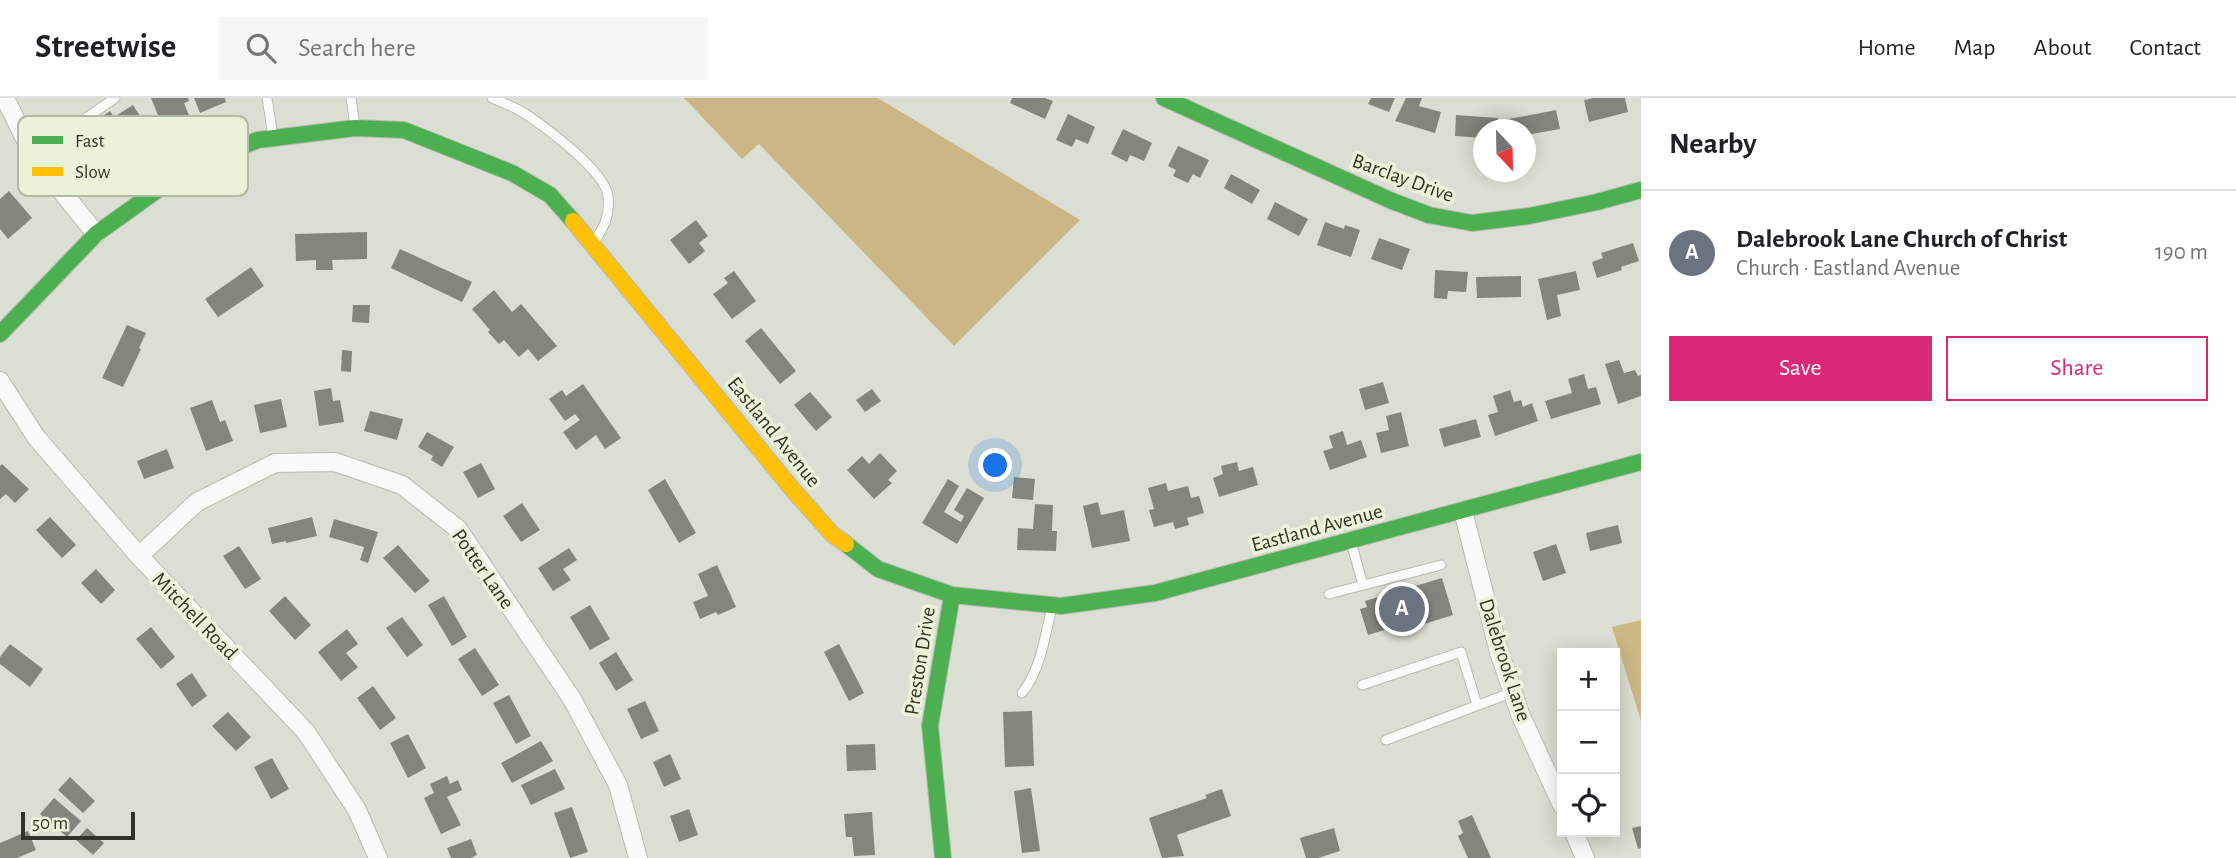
<!DOCTYPE html>
<meta charset="utf-8">
<style>
:root{--surface:#fff;--page:#f6f6f6;--text:#202124;--muted:#757577;--line:#e0e0e0;--accent:#db2777}
body{margin:0;font-family:"Alegreya Sans",sans-serif;background:var(--page);color:var(--text)}
.controls{position:absolute;right:21px;bottom:21px;display:grid;overflow:hidden;border-radius:0px;box-shadow:0 4px 18px #0003}
.controls button{width:63px;height:63px;display:grid;place-items:center;padding:0;border:0;border-bottom:2px solid var(--line);background:var(--surface);color:var(--text);font:35px sans-serif}
.compass{position:absolute;left:1473px;top:21px;width:63px;height:63px;border-radius:50%;background:var(--surface);box-shadow:0 4px 18px #0003;rotate:158deg}
.scale{position:absolute;left:21px;bottom:18px;width:114px;box-sizing:border-box;padding-left:7px;border:4px solid #30342a;border-top:0;font-size:19px;line-height:24px;white-space:nowrap;color:#30342a;-webkit-text-stroke:5px #eaf3da;paint-order:stroke}
.you{position:absolute;left:996px;top:368px;width:24px;height:24px;margin:-18px;border:5px solid #fff;border-radius:50%;background:#1a73e8;box-shadow:0 0 0 10px #1a73e833}
.badge{display:grid;place-items:center;width:46px;height:46px;border-radius:50%;background:var(--accent);color:#fff;font-size:23px;font-weight:700}
.pin{position:absolute;translate:-50% -50%;border:4px solid #fff;box-shadow:0 2px 7px #0006}
.list{margin:0;padding:0;list-style:none}
h2{display:flex;justify-content:space-between;align-items:center;height:91px;margin:0;padding:0 28px;font-size:30px}
h2 small{font-size:23px;font-weight:400;color:var(--muted)}
.list li{display:grid;grid-template-columns:46px 1fr auto;gap:21px;align-items:center;box-sizing:border-box;height:126px;padding:0 28px;border-top:2px solid var(--line)}
.list b{display:block;font-size:26px;white-space:nowrap}
.list p{margin:0;font-size:23px;white-space:nowrap;color:var(--muted)}
.list em{font-size:23px;font-style:normal;color:var(--muted)}
.actions{display:flex;gap:14px;padding:21px 28px}
.actions a{flex:1;padding:16px 0;border:2px solid var(--accent);border-radius:0px;text-align:center;font-size:24px;color:var(--accent)}
.actions .main{background:var(--accent);color:#fff}
.icon{flex:none;width:38px;height:38px;fill:none;stroke:currentColor;stroke-width:2;stroke-linecap:round;stroke-linejoin:round}
.map{position:relative;flex:none;width:1641px;height:760px;overflow:hidden}
header{display:flex;align-items:center;gap:42px;box-sizing:border-box;height:98px;padding:0 35px;background:var(--surface);border-bottom:2px solid var(--line)}
header strong{font-size:33px}
nav{display:flex;gap:38px;margin-inline-start:auto;font-size:24px}
.search{width:490px;height:63px;background:var(--page);display:flex;align-items:center;gap:18px;box-sizing:border-box;padding:0 24px;border-radius:0px;color:var(--muted);font-size:26px}
main{display:flex}
aside{flex:1;background:var(--surface)}
.map>svg:first-child{display:block}
.forest{fill:#cdb685}
.building{fill:#84857c}
.lines{fill:none;stroke-linecap:round;stroke-linejoin:round}
.lane-casing{stroke:#b8bbb1;stroke-width:11}
.street-casing{stroke:#b8bbb1;stroke-width:20}
.fast-casing{stroke:#b8bbb1;stroke-width:18}
.slow-casing{stroke:#b8bbb1;stroke-width:18}
.lane{stroke:#fafaf8;stroke-width:9}
.street{stroke:#fafaf8;stroke-width:18}
.fast{stroke:#4caf50;stroke-width:16}
.slow{stroke:#ffc107;stroke-width:16}
.labels{text-anchor:middle;dominant-baseline:central;stroke-width:7;stroke-linejoin:round;paint-order:stroke}
.street-label{font-size:21px;fill:#30342a;stroke:#eaf3da}
.key{fill:#eaf3da;stroke:#b2baa5;stroke-width:2}
.key-label{font-size:19px;fill:#30342a}
</style>
<header>
<strong>Streetwise</strong>
<div class="search"><svg class="icon" aria-label="search" viewBox="0 0 24 24"><circle cx="10" cy="10" r="6"/><path d="M15 15l6 6"/></svg>Search here</div>
<nav><a>Home</a><a>Map</a><a>About</a><a>Contact</a></nav>
</header>
<main>
<div class="map">
<svg width="1641" height="760" viewBox="0 0 1641 760">
<rect width="100%" height="100%" fill="#dbdfd3"/>
<path class="forest" d="M684 0H878L1080 122 954 248 759 46 742 61Z
M1641 522V623L1612 529Z"/>
<path class="building" d="M151 0H188L189 3 184 5 190 20 164 32Z
M194 0H225L226 4 200 15Z
M1012 0H1045L1053 3 1045 21 1010 5Z
M1371 0H1395L1389 14 1368 6Z
M1406 0H1422L1419 8 1441 14 1435 35 1395 23Z
M1593 0H1625L1628 14 1589 24 1584 2Z
M133 7 154 39 131 54 122 41 116 45 100 20 110 13 114 19Z
M1556 12 1560 31 1526 37V32H1506L1504 22Z
M1068 16 1095 29 1088 46 1076 41 1072 49 1056 42Z
M1456 17 1498 20 1497 32H1484V40L1455 38Z
M1123 31 1152 45 1144 63 1130 57 1127 64 1111 56Z
M1178 48 1209 62 1200 80 1193 76 1188 85 1173 78 1176 72 1168 68Z
M1231 76 1260 92 1252 106 1224 90Z
M9 93 32 120 8 141 0 131V101Z
M1275 104 1308 121 1299 138 1267 121Z
M696 122 708 138 699 145 705 153 689 166 670 142Z
M1325 124 1344 131 1345 127 1360 132 1351 159 1317 147Z
M367 134V161L332 162 333 172H316V162L296 163 295 136Z
M1379 140 1410 151 1402 172 1371 161Z
M1633 145 1639 163 1621 169 1622 172 1597 180 1592 164 1603 160 1601 155Z
M400 151 472 184 462 204 391 170Z
M251 169 264 188 218 219 205 201Z
M1435 172 1468 174 1466 194 1448 193 1447 201 1434 200Z
M734 173 756 203 732 221 713 196 728 185 724 180Z
M1576 173 1580 192 1557 197 1561 218 1547 222 1538 181Z
M1521 178V199L1477 200 1476 179Z
M494 192 512 214 521 206 557 248 538 263 528 251 519 259 504 242 499 246 488 234 490 232 472 211Z
M353 207H370L369 225 352 224Z
M127 227 146 235 139 250 141 251 123 289 102 280Z
M761 230 796 273 780 286 745 243Z
M342 252 352 253 351 274 341 273Z
M1619 262 1624 275 1635 272 1638 278 1641 277V298L1618 306 1605 266Z
M1584 276 1588 291 1596 289 1601 306 1551 321 1545 303 1572 295 1568 281Z
M1383 284 1389 305 1365 312 1359 291Z
M583 286 621 340 605 351 596 337 576 352 563 334 580 322 575 316 565 323 549 301 562 292 566 298Z
M331 290 333 303 340 302 344 324 319 328 314 293Z
M872 291 881 303 865 314 856 302Z
M1510 292 1514 304 1521 302 1523 309 1532 305 1538 323 1495 338 1488 317 1498 314 1493 298Z
M810 294 832 319 816 333 794 307Z
M281 301 287 329 260 335 254 307Z
M212 302 220 324 225 322 233 343 206 353 190 310Z
M370 313 403 321 397 342 364 333Z
M1401 314 1409 348 1381 355 1376 335 1389 332 1386 318Z
M1476 321 1481 339 1444 349 1439 331Z
M1343 333 1347 347 1361 342 1367 359 1330 372 1323 353 1333 350 1329 338Z
M427 334 454 349 442 369 431 362 433 358 418 349Z
M167 351 174 370 144 381 137 363Z
M880 355 897 373 888 382 892 385 874 401 847 372 862 358 869 366Z
M1237 364 1239 373 1253 369 1258 387 1219 399 1213 380 1223 376 1221 368Z
M481 365 495 391 478 400 463 374Z
M2 366 29 391 15 405 6 396 0 401V368Z
M1014 379 1035 381 1033 402 1012 400Z
M665 381 696 435 679 445 648 392Z
M948 381 959 388 944 414 961 424 964 418 954 412 967 390 984 400 957 446 922 425Z
M1166 385 1168 393 1188 388 1191 400 1199 398 1204 415 1187 420 1189 427 1175 431 1173 424 1154 429 1149 412 1154 411 1148 390Z
M1098 404 1101 417 1124 412 1130 443 1092 450 1083 408Z
M522 405 540 432 521 444 503 418Z
M1035 406 1053 407 1052 433H1057L1056 453 1017 452 1018 430 1033 431Z
M50 419 76 447 62 460 36 432Z
M312 419 317 438 286 445V443L272 446 268 430Z
M334 421 378 434 368 465 360 462 364 449 329 439Z
M1618 427 1622 445 1590 453 1586 435Z
M1556 446 1566 475 1543 483 1533 454Z
M398 447 430 483 415 495 383 460Z
M239 448 261 481 245 491 223 458Z
M569 450 577 462 563 471 571 482 553 493 538 470Z
M717 467 736 509 718 517 716 514 700 521 693 504 708 498 698 476Z
M96 471 115 492 101 506 81 485Z
M1442 480 1453 517 1424 526 1421 517 1400 523 1401 527 1368 537 1360 511 1367 509 1365 503Z
M285 498 311 527 295 542 269 513Z
M444 498 467 539 452 548 428 507Z
M590 507 610 541 590 552 570 519Z
M402 519 423 547 407 559 386 530Z
M151 529 175 559 161 571 136 541Z
M347 531 358 546 346 555 358 569 341 583 318 554Z
M10 546 43 571 30 589 0 566V559Z
M839 546 864 595 849 603 824 554Z
M475 550 499 587 482 598 458 561Z
M616 554 633 582 616 593 599 565Z
M192 575 207 598 192 609 176 586Z
M373 588 396 620 380 632 357 600Z
M509 597 531 638 516 646 493 605Z
M645 603 659 633 641 641 627 611Z
M1032 613 1034 668 1005 669 1003 614Z
M228 614 251 639 236 653 212 628Z
M408 636 426 670 408 680 390 645Z
M541 643 553 663 512 685 501 665Z
M875 646 876 672 847 673 846 647Z
M670 656 681 681 664 689 653 664Z
M272 660 289 691 271 701 254 669Z
M555 671 565 691 531 707 521 687Z
M447 678 450 686 458 682 462 692 447 699 461 727 441 736 424 700 434 695 430 686Z
M70 679 95 703 83 715 58 692Z
M1031 690 1040 753 1022 755 1014 693Z
M1222 691 1231 718 1177 737 1184 758 1162 760 1149 720 1207 700 1205 697Z
M54 700 81 723 67 739 40 716Z
M572 709 588 754 570 760 554 715Z
M689 711 698 737 679 744 670 718Z
M872 714 875 757 854 758 852 739H846L844 716Z
M1472 717 1491 760H1468L1458 738 1463 735 1458 723Z
M1641 728V750L1638 751 1632 730Z
M87 730 104 745 93 757 76 742Z
M1334 730 1340 753 1318 760H1306L1300 740Z
M28 733 36 752 17 760H0V745Z
M471 741 477 757 471 760H451L447 750Z"/>
<g class="lines">
<defs>
<path id="lane" d="M267 0 273 38
M351 0 355 28
M492 0C501 4 509 7 517 11 539 23 607 74 608 99 610 118 604 129 594 144
M34 59 50 45 115 0
M1351 444 1363 487
M1329 496 1441 467
M1362 587 1461 554 1477 607
M1022 595C1041 572 1045 537 1052 509
M1386 642 1513 594"/>
<path id="street" d="M5 0 34 59 96 136
M0 283 36 339 139 458 306 634 357 712 378 760
M1463 413 1499 554 1520 616 1562 707
M139 458 197 404 275 365 335 364 402 387 458 431 572 601 618 687 638 760
M1574 734 1585 760"/>
<path id="fast" d="M1164 0 1392 103 1429 117 1472 125 1529 118 1597 104 1641 92
M0 236 96 136 191 68 258 42 355 30 404 32 512 75 550 97 573 123
M846 446 878 471 952 497 1061 508 1155 495 1641 364
M943 760 930 628 952 497"/>
<path id="slow" d="M573 123 793 392 832 436 846 446"/>
</defs>
<use href="#lane" class="lane-casing"/>
<use href="#street" class="street-casing"/>
<use href="#fast" class="fast-casing"/>
<use href="#slow" class="slow-casing"/>
<use href="#lane" class="lane"/>
<use href="#street" class="street"/>
<use href="#fast" class="fast"/>
<use href="#slow" class="slow"/>
</g>
<g class="labels">
<g class="street-label">
<text transform="translate(1403 80) rotate(20)">Barclay Drive</text>
<text transform="translate(774 334) rotate(51)">Eastland Avenue</text>
<text transform="translate(1317 430) rotate(-15)">Eastland Avenue</text>
<text transform="translate(483 471) rotate(55)">Potter Lane</text>
<text transform="translate(195 518) rotate(46)">Mitchell Road</text>
<text transform="translate(1505 562) rotate(72)">Dalebrook Lane</text>
<text transform="translate(920 563) rotate(-81)">Preston Drive</text>
</g>
</g>
<rect x="18" y="18" width="230" height="80" rx="10" class="key"/>
<rect x="32" y="38" width="31" height="8" fill="#4caf50"/>
<rect x="32" y="69" width="31" height="9" fill="#ffc107"/>
<g class="key-label">
<text x="75" y="49">Fast</text>
<text x="75" y="80">Slow</text>
</g>
</svg>
<div class="controls">
<button>+</button>
<button>−</button>
<button><svg class="icon" aria-label="locate" viewBox="0 0 24 24"><circle cx="12" cy="12" r="6"/><path d="M12 2v4M12 18v4M2 12h4M18 12h4"/></svg></button>
</div>
<svg class="compass" viewBox="-18 -18 36 36"><path d="M0-13l5 13h-10z" fill="#e53935"/><path d="M0 13l5-13h-10z" fill="#757577"/></svg>
<div class="scale">50 m</div>
<div class="you"></div>
<div class="pin badge" style="left:1402px;top:511px;background:#6b7280">A</div>
</div>
<aside>
<h2>Nearby<small></small></h2>
<ul class="list">
<li><span class="badge" style="background:#6b7280">A</span><div><b>Dalebrook Lane Church of Christ</b><p>Church · Eastland Avenue</p></div><em>190 m</em></li>
</ul>
<div class="actions"><a class="main">Save</a><a>Share</a></div>
</aside>
</main>
